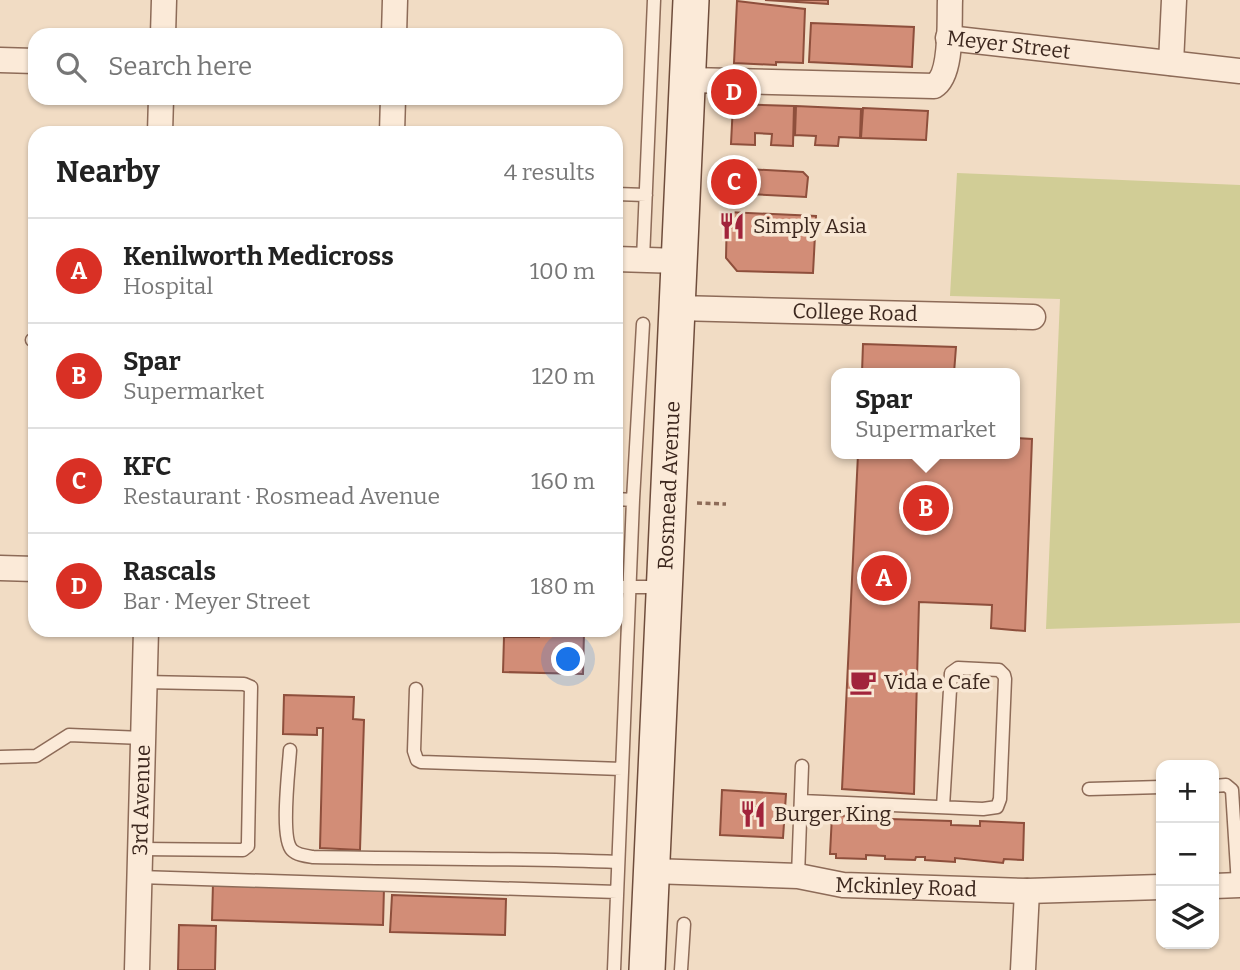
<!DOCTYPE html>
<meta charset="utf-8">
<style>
:root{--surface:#fff;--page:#f2f2f2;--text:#222;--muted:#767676;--line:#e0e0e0;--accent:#d93025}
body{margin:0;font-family:Bitter,serif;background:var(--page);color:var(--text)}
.controls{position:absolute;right:21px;bottom:21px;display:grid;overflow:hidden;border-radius:14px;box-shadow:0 2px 5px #0004}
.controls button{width:63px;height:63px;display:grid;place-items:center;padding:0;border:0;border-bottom:2px solid var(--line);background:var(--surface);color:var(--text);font:35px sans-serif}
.you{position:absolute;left:569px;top:660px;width:24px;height:24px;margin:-18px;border:5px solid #fff;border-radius:50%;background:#1a73e8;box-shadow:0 0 0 10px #1a73e833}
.badge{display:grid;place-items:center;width:46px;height:46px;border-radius:50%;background:var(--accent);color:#fff;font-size:23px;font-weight:700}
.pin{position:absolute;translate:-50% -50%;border:4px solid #fff;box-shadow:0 2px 7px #0006}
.popup{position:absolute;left:831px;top:368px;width:189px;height:91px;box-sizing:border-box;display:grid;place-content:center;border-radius:14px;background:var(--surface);filter:drop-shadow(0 2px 5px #0005);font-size:23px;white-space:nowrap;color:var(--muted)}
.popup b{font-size:26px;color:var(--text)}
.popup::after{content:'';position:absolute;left:50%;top:100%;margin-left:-14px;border:14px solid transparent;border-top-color:var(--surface)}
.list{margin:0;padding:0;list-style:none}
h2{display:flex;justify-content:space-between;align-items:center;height:91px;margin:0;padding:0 28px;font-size:30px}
h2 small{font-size:23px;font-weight:400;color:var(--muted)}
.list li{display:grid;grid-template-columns:46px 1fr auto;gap:21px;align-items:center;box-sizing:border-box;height:105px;padding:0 28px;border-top:2px solid var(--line)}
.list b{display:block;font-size:26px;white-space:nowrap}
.list p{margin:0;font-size:23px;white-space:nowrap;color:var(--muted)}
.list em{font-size:23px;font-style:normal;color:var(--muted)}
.icon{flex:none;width:38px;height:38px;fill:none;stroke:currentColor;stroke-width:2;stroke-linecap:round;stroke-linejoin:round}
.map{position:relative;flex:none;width:1240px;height:970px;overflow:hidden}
.search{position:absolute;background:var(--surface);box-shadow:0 2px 5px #0004;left:28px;top:28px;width:595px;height:77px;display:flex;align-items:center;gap:18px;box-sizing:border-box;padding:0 24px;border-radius:21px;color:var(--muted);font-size:26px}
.panel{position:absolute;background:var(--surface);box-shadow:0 2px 5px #0004;left:28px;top:126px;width:595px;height:511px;border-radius:21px}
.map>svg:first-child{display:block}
.green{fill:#d1cd96}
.building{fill:#d28d77;stroke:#8e4f3c;stroke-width:2}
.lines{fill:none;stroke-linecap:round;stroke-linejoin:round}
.service-casing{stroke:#8d6b58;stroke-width:15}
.minor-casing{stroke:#8d6b58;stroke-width:27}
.secondary-casing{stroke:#6f4d3c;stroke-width:38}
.path{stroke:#8d6b58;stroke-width:3.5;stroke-dasharray:5 3.5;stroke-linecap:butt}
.service{stroke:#fbead8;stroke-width:12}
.minor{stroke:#fbead8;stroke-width:24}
.secondary{stroke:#fbead8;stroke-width:35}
.labels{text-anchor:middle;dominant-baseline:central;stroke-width:7;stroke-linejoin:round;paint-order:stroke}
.street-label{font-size:21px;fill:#3c271e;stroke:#f8e7d4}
.poi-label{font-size:21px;fill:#3c271e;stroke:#f8e7d4;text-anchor:start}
</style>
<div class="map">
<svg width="1240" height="970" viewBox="0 0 1240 970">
<rect width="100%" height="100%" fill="#f1dcc4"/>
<path class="green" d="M957 173 1240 185V623L1046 629 1060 299 950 296Z"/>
<path class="building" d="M765 0H828V4Z
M737 1 805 9 803 63 776 62V65L734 63Z
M811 23 914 27 912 67 809 62Z
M733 104 794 106 793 146 771 145 772 134 755 133V145L731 144Z
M796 106 861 109 860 138 839 137 838 146 815 145 816 136 795 135Z
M863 108 928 111 926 140 861 138Z
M729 168 803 172 808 177 806 197 728 193Z
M727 212 816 216 813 273 737 271 726 258Z
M863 344 956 347 954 373H862Z
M1015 438 1032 439 1025 631 991 628 992 605 919 602 914 794 842 789 858 454H1015Z
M539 631 584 632 583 674 503 672 504 637H539Z
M284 695 354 697 353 719 364 720 360 850 320 848 323 728H317V735L283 734Z
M722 790 786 794 783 838 720 835Z
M832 815 863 817V821L891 823V819L951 821V825L980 826V821L1024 823 1023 860 1004 859 1003 863 955 858V862L925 860V857H916L915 860 885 859V856L866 855V859L836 858V854H830Z
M213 883 384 888 383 925 212 920Z
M392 895 506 899 505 935 390 932Z
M179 925 216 926 215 970H178Z"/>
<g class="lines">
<defs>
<path id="service" d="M616 194 646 195
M643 259 654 0
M32 340H35
M616 499 633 500
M616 587H663
M416 689 414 751 417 760 421 762 622 769
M290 750C289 768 280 838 292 850 297 855 306 856 313 857 415 859 516 858 618 862
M0 757 36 756 69 735 143 738
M1214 786 1226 785 1232 790 1238 885
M1089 789 1161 787
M801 801 983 809 997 807 1000 799 1005 679 1004 675 999 670 958 668 951 673 943 807
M140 849 243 850 248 846V842L251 687 244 684 144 682
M798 876 802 766
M139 877 617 892
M614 970 633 500 643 324
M681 970 684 924"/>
<g id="minor">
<path d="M163 35 164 0"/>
<path d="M394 35 395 0"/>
<path id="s1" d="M948 38 1240 71"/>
<path d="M0 60 35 61"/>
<path d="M1171 63 1174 0"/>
<path d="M689 80 934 86C953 75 949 21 950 0"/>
<path d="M160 133 161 98"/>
<path d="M392 133 393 98"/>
<path d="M616 259 679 261"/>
<path id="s2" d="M677 308 1033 317"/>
<path d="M0 568 35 569"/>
<path id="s3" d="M651 871 798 876 843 885 1027 891 1161 887"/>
<path d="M1214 886 1240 885"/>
<path id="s4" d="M137 970 146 630"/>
<path d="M1023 970 1027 891"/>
</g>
<g id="secondary">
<path id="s5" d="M647 970 691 0"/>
</g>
</defs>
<use href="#service" class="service-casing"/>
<use href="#minor" class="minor-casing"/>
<use href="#secondary" class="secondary-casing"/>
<path class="path" d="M697 503 726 504"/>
<use href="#service" class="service"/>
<use href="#minor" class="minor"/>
<use href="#secondary" class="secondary"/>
</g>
<defs>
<symbol id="restaurant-bare" viewBox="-9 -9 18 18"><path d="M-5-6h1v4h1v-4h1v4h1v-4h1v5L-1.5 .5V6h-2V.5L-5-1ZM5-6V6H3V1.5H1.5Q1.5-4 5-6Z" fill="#a1243b" stroke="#f8e7d4" stroke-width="2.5" paint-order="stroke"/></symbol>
<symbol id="cafe-bare" viewBox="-9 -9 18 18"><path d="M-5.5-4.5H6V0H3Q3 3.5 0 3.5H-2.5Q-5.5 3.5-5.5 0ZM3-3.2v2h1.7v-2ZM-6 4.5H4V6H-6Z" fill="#a1243b" stroke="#f8e7d4" stroke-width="2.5" paint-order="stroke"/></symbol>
</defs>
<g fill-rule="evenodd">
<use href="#restaurant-bare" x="713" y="207" width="38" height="38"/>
<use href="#cafe-bare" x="844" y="663" width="38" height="38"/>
<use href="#restaurant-bare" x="734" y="795" width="38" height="38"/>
</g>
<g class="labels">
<g class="street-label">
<text stroke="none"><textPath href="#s1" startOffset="61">Meyer Street</textPath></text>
<text stroke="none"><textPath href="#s2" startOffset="178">College Road</textPath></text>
<text stroke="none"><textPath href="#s5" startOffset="485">Rosmead Avenue</textPath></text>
<text stroke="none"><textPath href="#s4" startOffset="170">3rd Avenue</textPath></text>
<text stroke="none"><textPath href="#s3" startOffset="256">Mckinley Road</textPath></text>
</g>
<g class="poi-label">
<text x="753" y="226">Simply Asia</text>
<text x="884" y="682">Vida e Cafe</text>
<text x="774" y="814">Burger King</text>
</g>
</g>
</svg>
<div class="controls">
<button>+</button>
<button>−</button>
<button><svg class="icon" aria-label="layers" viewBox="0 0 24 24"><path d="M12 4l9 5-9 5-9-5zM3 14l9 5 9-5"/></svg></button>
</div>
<div class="you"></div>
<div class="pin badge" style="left:884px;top:578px">A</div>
<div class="pin badge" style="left:926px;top:508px">B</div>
<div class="popup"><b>Spar</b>Supermarket</div>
<div class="pin badge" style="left:734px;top:182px">C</div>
<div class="pin badge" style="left:734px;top:92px">D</div>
<div class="search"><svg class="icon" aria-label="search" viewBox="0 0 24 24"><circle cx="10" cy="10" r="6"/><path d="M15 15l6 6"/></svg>Search here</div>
<section class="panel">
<h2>Nearby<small>4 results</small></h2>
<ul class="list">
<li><span class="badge">A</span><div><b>Kenilworth Medicross</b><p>Hospital</p></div><em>100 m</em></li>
<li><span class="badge">B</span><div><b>Spar</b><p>Supermarket</p></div><em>120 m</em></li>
<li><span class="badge">C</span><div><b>KFC</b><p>Restaurant · Rosmead Avenue</p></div><em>160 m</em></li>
<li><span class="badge">D</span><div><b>Rascals</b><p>Bar · Meyer Street</p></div><em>180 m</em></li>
</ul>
</section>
</div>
